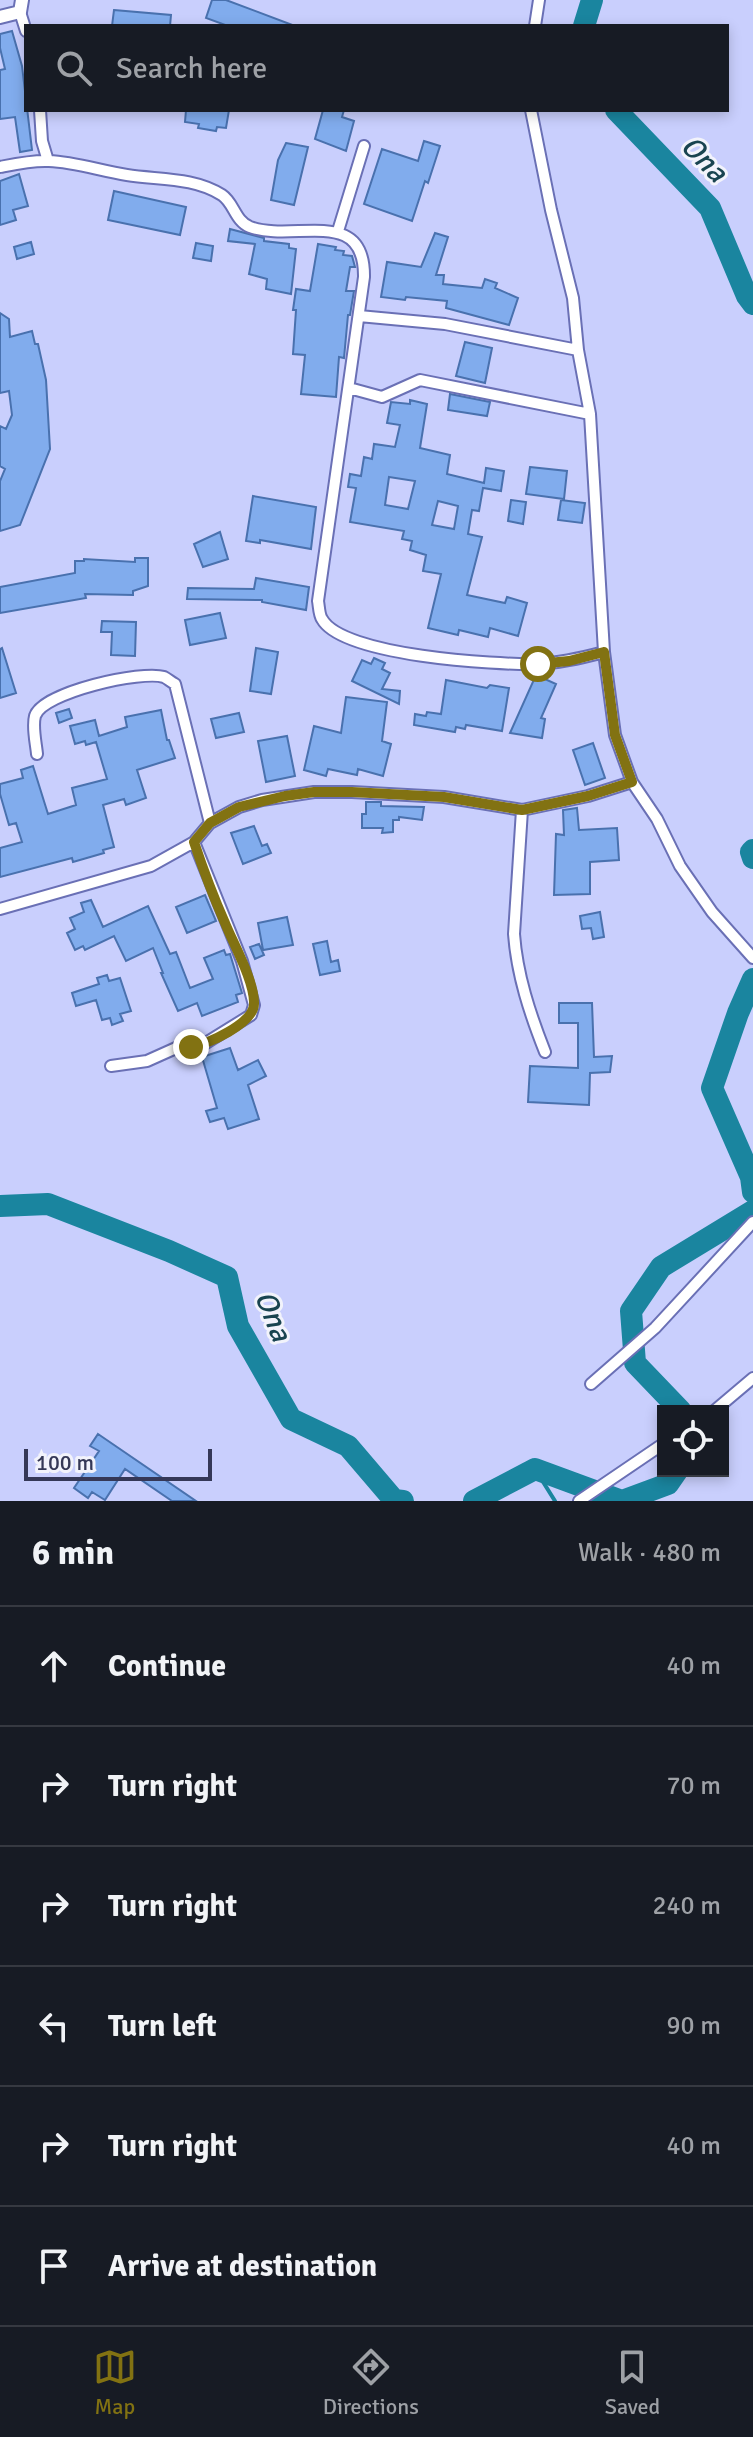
<!DOCTYPE html>
<meta charset="utf-8">
<style>
:root{--surface:#171b24;--page:#20242c;--text:#f1f3f6;--muted:#9ea1a6;--line:#363941;--accent:#827212}
body{margin:0;font-family:Signika,sans-serif;background:var(--page);color:var(--text)}
.controls{position:absolute;right:24px;bottom:24px;display:grid;overflow:hidden;border-radius:0px;box-shadow:0 4px 12px #0003}
.controls button{width:72px;height:72px;display:grid;place-items:center;padding:0;border:0;border-bottom:2px solid var(--line);background:var(--surface);color:var(--text);font:40px sans-serif}
.scale{position:absolute;left:24px;bottom:20px;width:188px;box-sizing:border-box;padding-left:8px;border:4px solid #353857;border-top:0;font-size:22px;line-height:28px;white-space:nowrap;color:#353857;-webkit-text-stroke:6px #f2f3fb;paint-order:stroke}
.stop{position:absolute;width:24px;height:24px;margin:-18px;border:6px solid #827212;border-radius:50%;background:#fff}
.stop.end{background:#827212;border-color:#fff;box-shadow:0 2px 8px #0008}
.list{margin:0;padding:0;list-style:none}
h2{display:flex;justify-content:space-between;align-items:center;height:104px;margin:0;padding:0 32px;font-size:34px}
h2 small{font-size:26px;font-weight:400;color:var(--muted)}
.list li{display:grid;grid-template-columns:52px 1fr auto;gap:24px;align-items:center;box-sizing:border-box;height:120px;padding:0 32px;border-top:2px solid var(--line)}
.list b{display:block;font-size:30px;white-space:nowrap}
.list em{font-size:26px;font-style:normal;color:var(--muted)}
.icon{flex:none;width:44px;height:44px;fill:none;stroke:currentColor;stroke-width:2;stroke-linecap:round;stroke-linejoin:round}
.map{position:relative;flex:none;width:753px;height:1501px;overflow:hidden}
.search{position:absolute;background:var(--surface);box-shadow:0 4px 12px #0003;left:24px;right:24px;top:24px;height:88px;display:flex;align-items:center;gap:20px;box-sizing:border-box;padding:0 28px;border-radius:0px;color:var(--muted);font-size:30px}
.sheet{height:824px;background:var(--surface)}
nav{display:flex;justify-content:space-around;align-items:center;box-sizing:border-box;height:112px;border-top:2px solid var(--line);background:var(--surface);font-size:22px;color:var(--muted)}
nav a{display:grid;justify-items:center;gap:4px}
nav .on{color:var(--accent)}
.map>svg:first-child{display:block}
.lines{fill:none;stroke-linecap:round;stroke-linejoin:round}
.stream{stroke:#1a859f;stroke-width:4}
.river{stroke:#1a859f;stroke-width:22}
.building{fill:#81aced;stroke:#4971ae;stroke-width:2;fill-rule:evenodd}
.minor-casing{stroke:#6a70b5;stroke-width:14}
.tertiary-casing{stroke:#6a70b5;stroke-width:16}
.minor{stroke:#fff;stroke-width:10}
.tertiary{stroke:#fff;stroke-width:12}
.route{stroke:#827212;stroke-width:10}
.labels{text-anchor:middle;dominant-baseline:central;stroke-width:6;stroke-linejoin:round;paint-order:stroke}
.water-label{font-size:30px;font-style:italic;fill:#194450;stroke:#f2f3fb}
</style>
<div class="map">
<svg width="753" height="1501" viewBox="0 0 753 1501">
<rect width="100%" height="100%" fill="#c9cffd"/>
<g class="lines">
<path class="stream" d="M535 1469 555 1501"/>
<path class="river" d="M584 26 592 0
M616 110 710 208 747 296 753 304
M753 850 751 852 753 858
M753 979 738 1013 712 1088 751 1177 753 1192
M0 1206 48 1204 169 1251 227 1277 238 1326 291 1419 348 1446 394 1500 403 1501
M681 1411 635 1363 631 1311 661 1267 753 1211
M474 1501 535 1469 622 1501 668 1484 677 1471"/>
</g>
<path class="building" d="M212 0H226L295 26H228L206 18Z
M114 10 171 15 170 26H112Z
M12 31 22 66 32 150 20 152 15 117 0 119V70L5 69 0 48V34Z
M186 110H229L226 128 217 127 216 131 198 128 199 124 185 122Z
M323 110H344L342 117 354 121 346 151 315 139Z
M424 141 440 146 428 183 425 181 412 221 364 204 382 149 418 161Z
M286 143 308 147 294 205 271 200 278 160Z
M19 174 28 206 13 210 16 220 0 225V181Z
M114 191 186 207 180 235 108 220Z
M230 229 264 238V241L289 244V248L296 249 291 294 266 289 267 279 249 274 255 244 228 241Z
M435 233 448 237 436 275H444L443 284 482 288 485 279 497 283 495 288 518 298 509 325 446 308 447 301 406 297 405 300 381 297 387 262 421 267Z
M31 242 34 254 17 259 14 247Z
M196 243 213 246 211 261 193 258Z
M318 244 336 247 335 250 344 251 343 255 352 256 355 267H350L346 291H354L350 315H348L344 358 339 357 336 397 301 394 305 355 293 354 296 310H293L296 289 310 291Z
M0 313 9 319 10 337 32 331 35 344H38L46 380 50 449 20 525 0 531V481L5 469 0 466V426L6 429 12 415 9 391 0 393Z
M465 342 492 348 485 383 456 376Z
M450 394 490 402 487 416 448 410Z
M410 400 427 404 420 448 450 455 447 474 484 483 486 468 504 471 501 491 483 488 479 511 472 510 468 534 482 537 467 595 505 603 507 597 527 603 518 636 490 628 488 637 459 630 458 635 428 628 441 574 423 571 426 555 410 550 412 541 402 539 404 531 350 522 356 488 348 487 350 474 361 476 364 457 372 459 374 444 395 447 400 425 387 423 391 402 410 404ZM389 477 415 481 408 509 385 505ZM438 501 458 506 454 529 432 525Z
M530 467 567 471 564 499 526 494Z
M253 496 316 507 311 549 260 540V543L246 541Z
M511 500 526 502 523 524 508 521Z
M561 500 585 503 582 523 558 520Z
M220 532 228 559 203 567 194 544Z
M135 558H148V586L133 591V595L85 594 86 598 0 613V587L75 573V561H84V559L135 562Z
M256 578 309 587 306 610 262 602V600L187 599 188 588 254 589Z
M220 613 226 638 190 645 185 620Z
M102 621 136 622 135 656 111 655 112 632H101Z
M2 648 16 693 0 698V649Z
M256 648 278 652 271 694 250 691Z
M374 658 385 663 382 669 390 673 382 689 400 691 399 704 352 681 362 660 371 664Z
M536 675 556 684 541 718 545 719 542 738 510 733Z
M446 680 487 688 490 685 509 688 502 731 466 725 465 729 456 727 455 732 414 725 415 714 426 716 427 712 441 714Z
M346 697 387 702 382 741 391 744 383 776 358 769 357 775 328 769 326 776 304 770 314 726 341 733Z
M69 709 72 718 59 723 56 713Z
M161 710 167 740H169L175 758 137 770 146 798 126 805 124 799 103 805 114 847 103 850 104 853 73 862 72 858 0 877V848L22 842 16 823 9 825 0 794V784L23 778 21 770 33 766 48 814 76 805 72 788 107 779 96 742 86 745 85 741 75 744 70 726 95 720 99 736 127 727 125 717Z
M239 713 244 732 216 738 211 719Z
M287 736 295 776 266 782 258 741Z
M593 743 605 778 585 785 573 750Z
M366 802H381V806L424 807 422 820 399 817V820H393V832L382 833 383 828H362V814H366Z
M577 808 579 830 617 828 619 860 590 862V894L554 895 556 834 564 835 563 810Z
M254 826 262 846 267 844 271 853 243 864 231 833Z
M205 895 216 921 187 933 176 907Z
M91 900 103 927 148 906 170 954 176 952 190 988 213 979 204 958 224 950 226 955 230 954 242 993 236 995 238 1002 202 1016 197 1003 178 1011 161 973H163L153 948 126 961 114 936 85 950 83 946 75 950 67 933 75 929 70 918 84 912 81 903Z
M600 912 604 937 593 939 591 928 582 929 580 916Z
M287 917 293 945 263 950 258 923Z
M327 941 331 962 338 960 340 971 320 975 313 944Z
M259 944 264 955 255 959 250 947Z
M107 975 109 981 120 978 131 1011 120 1014 123 1021 112 1025 110 1018 102 1020 96 1000 76 1006 72 993 99 984 97 978Z
M559 1003H592L594 1057 612 1056 610 1072 590 1073 589 1105 528 1102 530 1066 578 1068V1023H559Z
M230 1048 238 1070 258 1060 266 1076 248 1085 259 1119 228 1129 224 1118 210 1122 206 1111 217 1108 202 1057Z
M98 1434 196 1501H172L125 1469 105 1500 92 1492 88 1498 74 1488 99 1451 90 1446Z"/>
<g class="lines">
<defs>
<path id="minor" d="M20 12 26 31
M535 26 539 0
M40 110 42 141 48 161
M531 110 551 210 573 298 578 350 590 414 604 652 615 735 632 782 657 819 680 866 712 912 753 958
M0 167C15 164 33 160 49 161 75 162 101 171 127 175 159 180 194 177 222 195 234 203 235 221 250 227 294 243 365 205 364 277L318 601C319 606 319 615 322 619 342 656 497 665 537 664 560 663 582 658 604 652
M338 231 364 146
M359 316 445 324 578 350
M349 388 382 397 420 380 590 414
M37 754C36 743 32 727 35 716 43 692 142 670 164 677 168 679 171 682 175 684L210 823
M522 810 514 934C517 975 530 1014 545 1052
M0 909 151 866 194 842 210 823 239 807 262 800 314 792H352L444 797 522 810 588 796 632 782
M111 1066 147 1061 176 1048 201 1046 251 1015 254 1005 242 961 194 842
M591 1384 655 1328 753 1222
M714 1411 753 1378
M579 1501 663 1444"/>
<path id="tertiary" d="M0 17 20 12 22 0"/>
</defs>
<use href="#minor" class="minor-casing"/>
<use href="#tertiary" class="tertiary-casing"/>
<use href="#minor" class="minor"/>
<use href="#tertiary" class="tertiary"/>
</g>
<g class="lines">
<path class="route" d="M191 1047C207 1045 254 1023 254 1004 255 982 233 943 225 923 213 896 203 869 194 842L210 823 239 807 285 796 314 792H352L444 797 522 810 588 796 632 782 615 735 604 652 569 661 538 664"/>
</g>
<g class="labels">
<g class="water-label">
<text transform="translate(704 159) rotate(46)">Ona</text>
<text transform="translate(273 1316) rotate(68)">Ona</text>
</g>
</g>
</svg>
<div class="controls">
<button><svg class="icon" aria-label="locate" viewBox="0 0 24 24"><circle cx="12" cy="12" r="6"/><path d="M12 2v4M12 18v4M2 12h4M18 12h4"/></svg></button>
</div>
<div class="scale">100 m</div>
<div class="stop" style="left:538px;top:664px"></div>
<div class="stop end" style="left:191px;top:1047px"></div>
<div class="search"><svg class="icon" aria-label="search" viewBox="0 0 24 24"><circle cx="10" cy="10" r="6"/><path d="M15 15l6 6"/></svg>Search here</div>
</div>
<section class="sheet">
<h2>6 min<small>Walk · 480 m</small></h2>
<ul class="list">
<li><svg class="icon" aria-label="ahead" viewBox="0 0 24 24"><path d="M12 20V5M6 11l6-6 6 6"/></svg><div><b>Continue</b></div><em>40 m</em></li>
<li><svg class="icon" aria-label="right" viewBox="0 0 24 24"><path d="M7 20v-9h11M14 6l5 5-5 5"/></svg><div><b>Turn right</b></div><em>70 m</em></li>
<li><svg class="icon" aria-label="right" viewBox="0 0 24 24"><path d="M7 20v-9h11M14 6l5 5-5 5"/></svg><div><b>Turn right</b></div><em>240 m</em></li>
<li><svg class="icon" aria-label="left" viewBox="0 0 24 24"><path d="M17 20v-9H6M10 6l-5 5 5 5"/></svg><div><b>Turn left</b></div><em>90 m</em></li>
<li><svg class="icon" aria-label="right" viewBox="0 0 24 24"><path d="M7 20v-9h11M14 6l5 5-5 5"/></svg><div><b>Turn right</b></div><em>40 m</em></li>
<li><svg class="icon" aria-label="arrive" viewBox="0 0 24 24"><path d="M6 21V4h12l-3 4 3 4H6"/></svg><div><b>Arrive at destination</b></div></li>
</ul>
</section>
<nav>
<a class="on"><svg class="icon" aria-label="map" viewBox="0 0 24 24"><path d="M3 6l6-2 6 2 6-2v14l-6 2-6-2-6 2zM9 4v14M15 6v14"/></svg>Map</a>
<a><svg class="icon" aria-label="directions" viewBox="0 0 24 24"><path d="M12 3l9 9-9 9-9-9zM9 14v-3h6M13 9l2 2-2 2"/></svg>Directions</a>
<a><svg class="icon" aria-label="saved" viewBox="0 0 24 24"><path d="M7 4h10v16l-5-4-5 4z"/></svg>Saved</a>
</nav>
